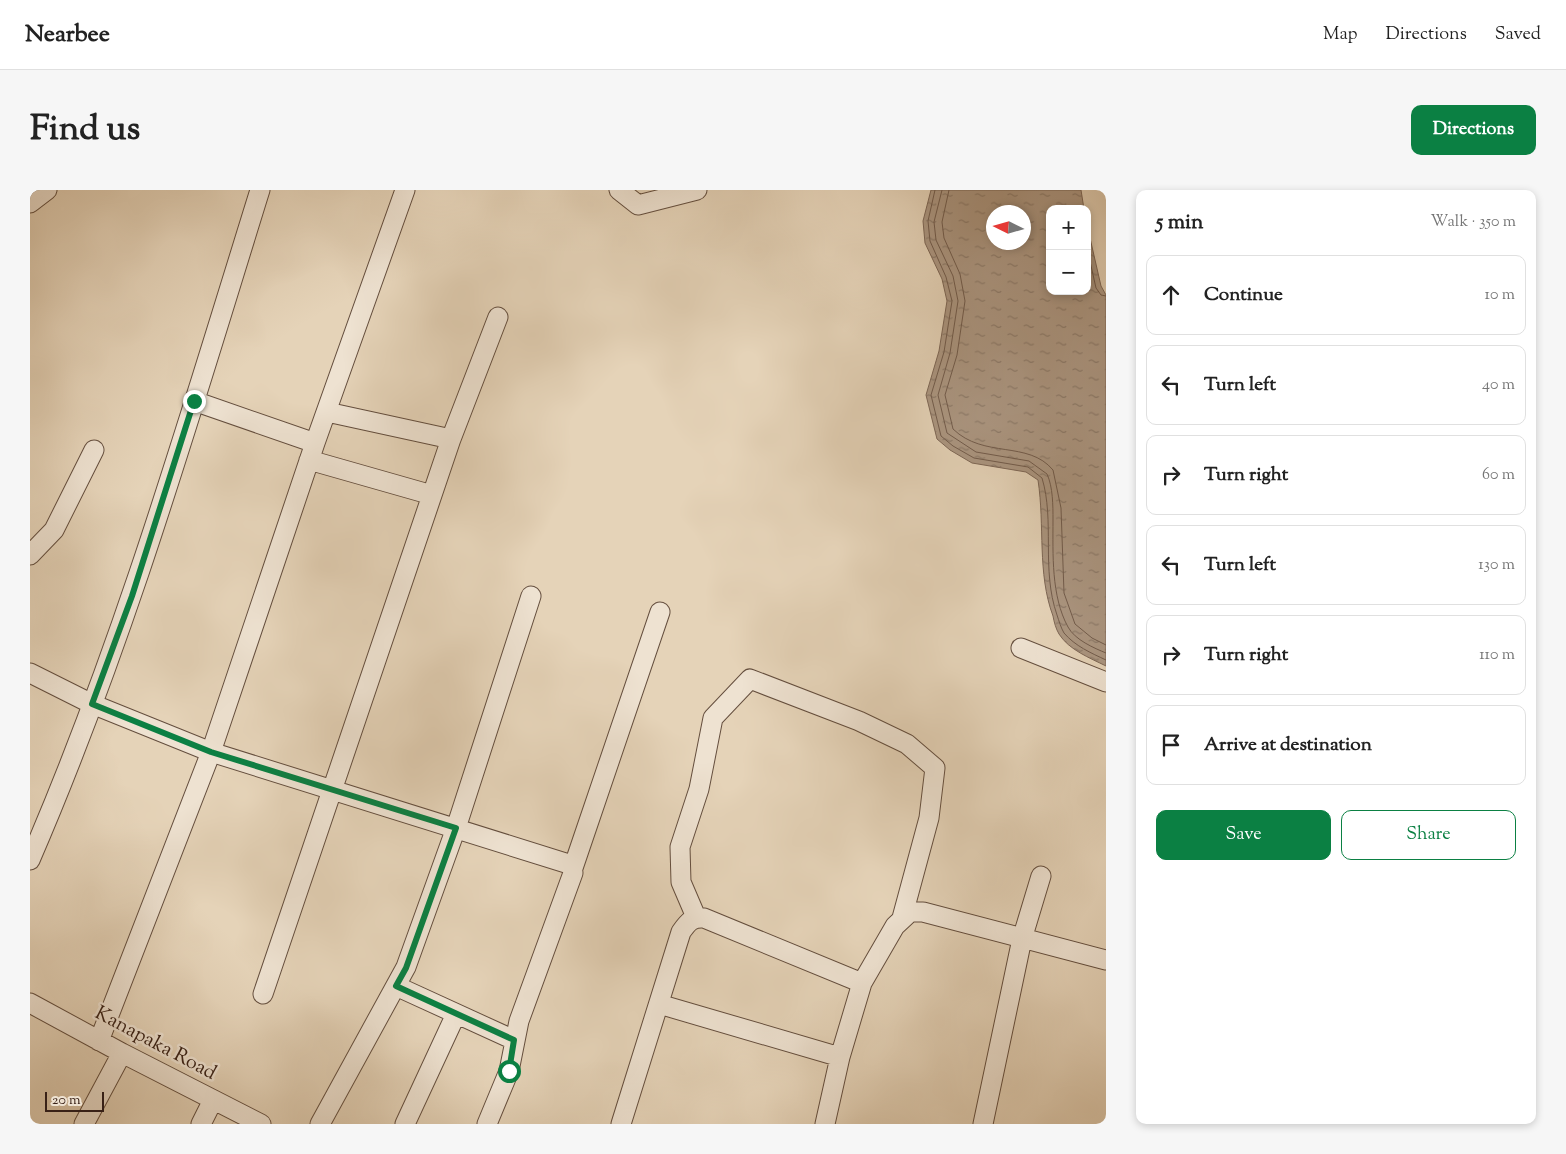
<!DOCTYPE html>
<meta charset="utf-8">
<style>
:root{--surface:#fff;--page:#f6f6f6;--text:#222;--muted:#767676;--line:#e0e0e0;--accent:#0b8043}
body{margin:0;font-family:"Sorts Mill Goudy",serif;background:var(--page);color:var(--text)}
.controls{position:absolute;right:15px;top:15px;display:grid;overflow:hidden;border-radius:10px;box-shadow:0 2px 8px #0003}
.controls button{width:45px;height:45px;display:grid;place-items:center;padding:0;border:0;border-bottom:1px solid var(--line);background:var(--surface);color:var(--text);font:25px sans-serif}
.compass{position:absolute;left:956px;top:15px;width:45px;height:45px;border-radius:50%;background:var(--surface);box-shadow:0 2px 8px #0003;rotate:275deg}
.scale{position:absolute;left:15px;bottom:12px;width:59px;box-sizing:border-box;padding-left:5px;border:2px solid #392116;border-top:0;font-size:14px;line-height:18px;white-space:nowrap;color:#392116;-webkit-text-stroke:4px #eee2d1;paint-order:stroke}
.stop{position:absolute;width:15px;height:15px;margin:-11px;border:4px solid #0b8043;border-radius:50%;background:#fff}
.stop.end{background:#0b8043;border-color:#fff;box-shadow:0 1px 5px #0008}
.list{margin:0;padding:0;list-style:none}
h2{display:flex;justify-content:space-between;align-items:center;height:65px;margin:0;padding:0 20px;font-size:21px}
h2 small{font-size:16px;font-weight:400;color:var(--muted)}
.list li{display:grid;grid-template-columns:32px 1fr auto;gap:15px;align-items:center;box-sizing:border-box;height:80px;margin:0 10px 10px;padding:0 10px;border:1px solid var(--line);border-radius:10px}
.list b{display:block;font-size:19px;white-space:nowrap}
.list em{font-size:16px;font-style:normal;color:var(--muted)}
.actions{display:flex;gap:10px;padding:15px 20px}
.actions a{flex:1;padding:11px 0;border:1px solid var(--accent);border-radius:10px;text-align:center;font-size:18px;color:var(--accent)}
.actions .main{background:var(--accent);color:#fff}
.icon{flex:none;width:28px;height:28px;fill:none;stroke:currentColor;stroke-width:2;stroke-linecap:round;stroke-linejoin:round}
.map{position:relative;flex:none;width:1076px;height:934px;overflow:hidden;border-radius:10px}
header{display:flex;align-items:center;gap:30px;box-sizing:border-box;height:70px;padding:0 25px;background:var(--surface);border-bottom:1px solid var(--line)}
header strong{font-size:24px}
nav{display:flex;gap:28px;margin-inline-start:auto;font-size:18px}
.intro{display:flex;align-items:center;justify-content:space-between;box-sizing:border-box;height:120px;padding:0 30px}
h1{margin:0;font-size:35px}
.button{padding:12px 22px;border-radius:10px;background:var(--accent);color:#fff;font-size:18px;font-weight:700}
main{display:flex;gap:30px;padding:0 30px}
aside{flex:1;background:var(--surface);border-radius:10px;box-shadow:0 2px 8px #0003}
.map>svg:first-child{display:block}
.water{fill:url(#water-ripples);stroke:#7d6756;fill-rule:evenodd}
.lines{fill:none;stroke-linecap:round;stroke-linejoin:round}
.shore{stroke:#725c4c;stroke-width:1}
.minor-casing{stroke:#644e3e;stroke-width:21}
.minor{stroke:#eee2d1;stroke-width:19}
.route{stroke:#0b8043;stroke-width:6}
.labels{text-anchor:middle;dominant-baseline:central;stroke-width:5;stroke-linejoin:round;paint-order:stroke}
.street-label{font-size:20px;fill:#392116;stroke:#eee2d1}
</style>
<header>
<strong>Nearbee</strong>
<nav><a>Map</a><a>Directions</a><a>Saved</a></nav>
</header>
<div class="intro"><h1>Find us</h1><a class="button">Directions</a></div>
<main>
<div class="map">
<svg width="1076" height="934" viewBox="0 0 1076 934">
<defs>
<pattern id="water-ripples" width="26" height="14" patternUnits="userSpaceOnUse" patternTransform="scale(1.25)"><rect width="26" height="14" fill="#ab9681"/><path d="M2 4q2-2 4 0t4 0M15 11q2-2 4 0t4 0" fill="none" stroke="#8c7a69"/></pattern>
</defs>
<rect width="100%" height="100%" fill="#e5d3b8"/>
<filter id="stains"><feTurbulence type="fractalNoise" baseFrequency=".004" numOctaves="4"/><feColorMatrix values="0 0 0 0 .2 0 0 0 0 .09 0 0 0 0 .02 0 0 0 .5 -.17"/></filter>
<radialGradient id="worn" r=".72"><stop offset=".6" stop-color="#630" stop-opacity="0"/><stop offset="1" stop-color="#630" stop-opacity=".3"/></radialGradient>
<path class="water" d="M901 0H1051L1054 19H1020V101H1057V35L1071 96 1076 105V476C1060 468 1039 460 1029 444 1026 439 1024 432 1023 426 1007 383 1015 336 1008 290L996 282 942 273 920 260 907 249 896 205 909 161 917 111 912 89 895 53 893 31ZM964 22H994V52H964Z"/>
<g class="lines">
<path class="shore" d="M905 0 898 31 900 51 916 87 922 111 914 162 901 205 911 246 923 256 944 268 998 277 1012 288C1025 331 1011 379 1027 425 1029 431 1031 438 1034 443 1045 456 1061 463 1076 470
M912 0 904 32 906 50 923 86 928 111 920 163 908 205 917 243 946 262 999 271 1017 284C1023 297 1023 316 1023 330 1023 364 1021 406 1038 437 1045 450 1064 458 1076 463
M919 0 912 32 914 48 930 84 935 111 927 165 915 205 923 239C954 269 998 250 1023 280L1031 318 1034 403 1045 434 1062 448 1076 455
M1057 58 1066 98 1071 105 1076 106"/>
<defs>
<path id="minor" d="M589 0 608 15 667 0
M0 13 17 0
M164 211 285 253
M297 222 421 249
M279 270 402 305
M0 365 24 340 64 260
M991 458 1076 492
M0 483 62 514 181 562 542 675 543 683 489 831 479 881 457 934
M0 670C94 453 160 225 230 0
M543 678 630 422
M666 727 651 692 650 657 669 599 683 528 720 489 829 531 877 554 905 578 899 628 872 728
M366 796 484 850
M233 804 421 249 468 127
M0 813 92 863 231 934
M629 814 810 867
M69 851 181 562 285 253 375 0
M54 934 92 863
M171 934 183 910
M290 934 376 777 426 638 501 406
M375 934 426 824
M591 934 651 742C658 732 662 727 674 728L832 793
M795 934 810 867 832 793 865 736 880 722H893L1076 770
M953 934 992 749 1011 686"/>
</defs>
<use href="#minor" class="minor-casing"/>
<use href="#minor" class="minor"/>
</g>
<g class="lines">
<path class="route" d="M164 211 102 406 62 514 181 562 426 638 376 778 366 796 484 850 479 881"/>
</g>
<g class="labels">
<g class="street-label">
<text transform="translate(125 854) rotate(28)">Kanapaka Road</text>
</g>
</g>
<rect width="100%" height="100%" filter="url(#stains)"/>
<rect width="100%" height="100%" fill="url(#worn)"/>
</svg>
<div class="controls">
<button>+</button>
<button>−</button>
</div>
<svg class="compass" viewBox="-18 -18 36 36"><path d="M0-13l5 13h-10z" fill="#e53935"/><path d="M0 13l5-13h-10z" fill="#767676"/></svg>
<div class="scale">20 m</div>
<div class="stop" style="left:479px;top:881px"></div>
<div class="stop end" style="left:164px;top:211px"></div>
</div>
<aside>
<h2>5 min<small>Walk · 350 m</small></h2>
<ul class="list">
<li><svg class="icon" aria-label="ahead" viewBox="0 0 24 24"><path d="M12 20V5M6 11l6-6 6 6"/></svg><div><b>Continue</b></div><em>10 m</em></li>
<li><svg class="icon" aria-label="left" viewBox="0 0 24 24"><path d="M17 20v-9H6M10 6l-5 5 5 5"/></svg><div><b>Turn left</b></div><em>40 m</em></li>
<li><svg class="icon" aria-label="right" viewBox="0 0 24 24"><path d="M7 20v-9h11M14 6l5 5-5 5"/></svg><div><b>Turn right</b></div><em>60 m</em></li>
<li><svg class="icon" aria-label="left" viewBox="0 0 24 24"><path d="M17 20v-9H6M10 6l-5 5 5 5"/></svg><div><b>Turn left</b></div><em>130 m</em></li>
<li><svg class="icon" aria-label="right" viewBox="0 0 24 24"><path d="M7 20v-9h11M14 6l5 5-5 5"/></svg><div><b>Turn right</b></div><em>110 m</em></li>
<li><svg class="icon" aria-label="arrive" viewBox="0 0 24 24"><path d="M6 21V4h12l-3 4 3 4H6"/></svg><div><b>Arrive at destination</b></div></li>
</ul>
<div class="actions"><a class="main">Save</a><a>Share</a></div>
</aside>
</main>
